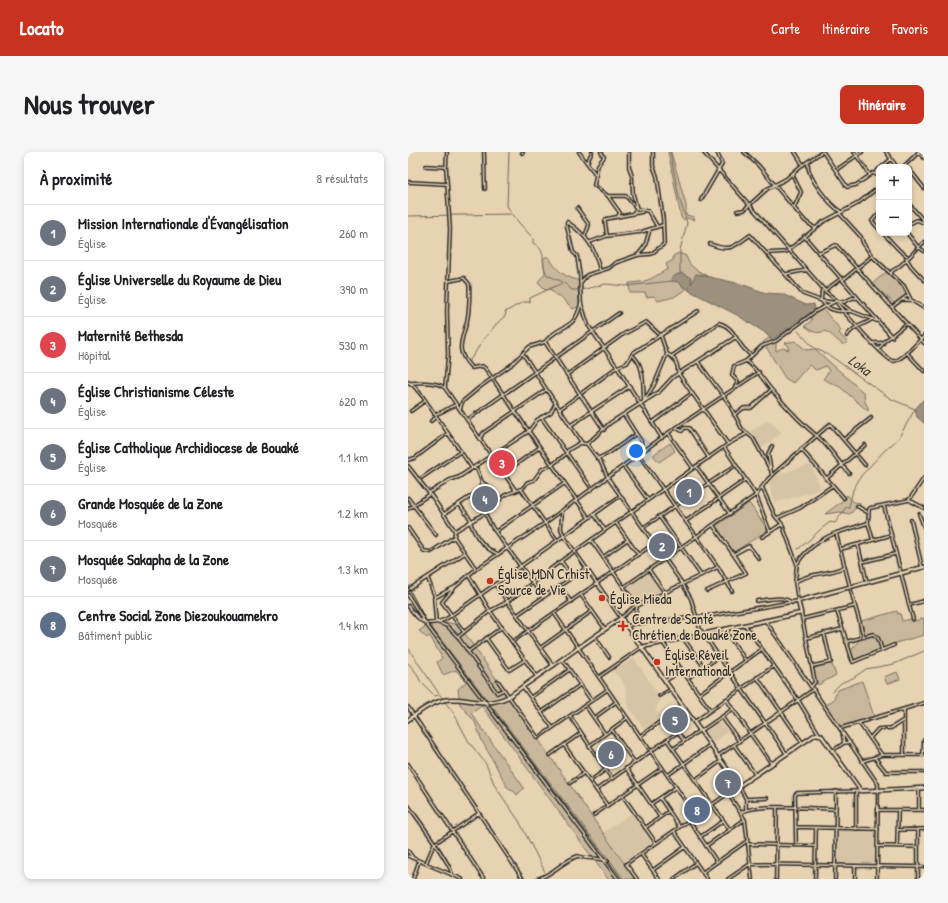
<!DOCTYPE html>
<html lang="fr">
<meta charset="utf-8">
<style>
:root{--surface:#fff;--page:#f6f6f6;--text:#202124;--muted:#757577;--line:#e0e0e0;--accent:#c8321e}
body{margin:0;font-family:"Patrick Hand",sans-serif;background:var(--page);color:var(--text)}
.controls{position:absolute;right:12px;top:12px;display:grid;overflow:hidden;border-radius:8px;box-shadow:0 2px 6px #0003}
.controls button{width:36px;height:36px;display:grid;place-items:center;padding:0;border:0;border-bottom:1px solid var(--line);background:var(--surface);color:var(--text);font:20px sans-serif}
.you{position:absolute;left:228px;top:299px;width:14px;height:14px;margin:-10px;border:3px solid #fff;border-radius:50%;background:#1a73e8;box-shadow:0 0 0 6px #1a73e833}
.badge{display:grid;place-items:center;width:26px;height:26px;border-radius:50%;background:var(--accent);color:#fff;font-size:13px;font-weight:700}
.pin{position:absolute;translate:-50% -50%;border:2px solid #fff;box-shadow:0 1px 4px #0006}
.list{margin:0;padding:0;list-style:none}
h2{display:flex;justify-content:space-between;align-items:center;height:52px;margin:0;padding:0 16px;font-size:17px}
h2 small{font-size:13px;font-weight:400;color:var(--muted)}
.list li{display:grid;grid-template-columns:26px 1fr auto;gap:12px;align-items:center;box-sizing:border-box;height:56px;padding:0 16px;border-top:1px solid var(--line)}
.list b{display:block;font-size:15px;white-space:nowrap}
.list p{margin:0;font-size:13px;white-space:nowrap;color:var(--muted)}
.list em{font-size:13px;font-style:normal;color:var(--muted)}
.map{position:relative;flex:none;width:516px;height:727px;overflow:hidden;border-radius:8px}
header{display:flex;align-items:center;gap:24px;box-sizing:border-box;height:56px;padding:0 20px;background:var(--accent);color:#fff}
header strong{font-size:19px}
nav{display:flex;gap:22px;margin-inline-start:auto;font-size:14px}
.intro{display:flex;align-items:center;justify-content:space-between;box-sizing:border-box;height:96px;padding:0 24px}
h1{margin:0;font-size:28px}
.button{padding:10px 18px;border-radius:8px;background:var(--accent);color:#fff;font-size:14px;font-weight:700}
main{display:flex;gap:24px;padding:0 24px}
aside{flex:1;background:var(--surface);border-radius:8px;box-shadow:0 2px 6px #0003}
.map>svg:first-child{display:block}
.built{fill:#d7c4a6}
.green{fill:#c8b79b;stroke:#7a7163}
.water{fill:#9d907c;stroke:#6f685c}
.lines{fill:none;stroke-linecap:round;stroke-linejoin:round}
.stream{stroke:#6f685c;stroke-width:1}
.pedestrian-casing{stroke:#2b2b2b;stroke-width:4}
.minor-casing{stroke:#2b2b2b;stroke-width:4.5}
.tertiary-casing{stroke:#2b2b2b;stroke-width:5.5}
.pedestrian{stroke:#e7d2b1;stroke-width:1}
.minor{stroke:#e7d2b1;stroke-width:1.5}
.tertiary{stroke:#e7d2b1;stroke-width:2.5}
.rail{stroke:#2b2b2b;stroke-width:1}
.poi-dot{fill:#c8321e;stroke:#e7d2b1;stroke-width:1.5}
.labels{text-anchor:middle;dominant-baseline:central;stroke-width:3.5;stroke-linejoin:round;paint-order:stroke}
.poi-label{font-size:14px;fill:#2b2b2b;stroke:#e7d2b1;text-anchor:start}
.water-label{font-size:15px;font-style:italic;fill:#48443f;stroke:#e7d2b1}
</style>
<header>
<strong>Locato</strong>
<nav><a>Carte</a><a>Itinéraire</a><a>Favoris</a></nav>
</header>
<div class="intro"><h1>Nous trouver</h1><a class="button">Itinéraire</a></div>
<main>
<aside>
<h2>À proximité<small>8 résultats</small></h2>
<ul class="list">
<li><span class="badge" style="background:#6b7280">1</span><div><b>Mission Internationale d'Évangélisation</b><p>Église</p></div><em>260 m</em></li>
<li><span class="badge" style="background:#6b7280">2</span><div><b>Église Universelle du Royaume de Dieu</b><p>Église</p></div><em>390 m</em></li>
<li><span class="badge" style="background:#e0444e">3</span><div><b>Maternité Bethesda</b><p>Hôpital</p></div><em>530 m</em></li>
<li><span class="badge" style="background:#6b7280">4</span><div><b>Église Christianisme Céleste</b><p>Église</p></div><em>620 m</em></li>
<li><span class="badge" style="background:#6b7280">5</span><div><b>Église Catholique Archidiocese de Bouaké</b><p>Église</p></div><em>1.1 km</em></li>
<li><span class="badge" style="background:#6b7280">6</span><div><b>Grande Mosquée de la Zone</b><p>Mosquée</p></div><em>1.2 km</em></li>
<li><span class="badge" style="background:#6b7280">7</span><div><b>Mosquée Sakapha de la Zone</b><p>Mosquée</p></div><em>1.3 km</em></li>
<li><span class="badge" style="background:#5c6f8a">8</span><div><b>Centre Social Zone Diezoukouamekro</b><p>Bâtiment public</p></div><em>1.4 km</em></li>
</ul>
</aside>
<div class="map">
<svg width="516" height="727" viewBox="0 0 516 727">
<rect width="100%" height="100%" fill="#e7d2b1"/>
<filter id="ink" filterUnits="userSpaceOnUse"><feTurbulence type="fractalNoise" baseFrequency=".025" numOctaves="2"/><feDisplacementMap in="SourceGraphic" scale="8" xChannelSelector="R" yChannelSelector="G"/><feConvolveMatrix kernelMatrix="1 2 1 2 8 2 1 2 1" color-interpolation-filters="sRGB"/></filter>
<g filter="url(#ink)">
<path class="built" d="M358 269H362L374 281 354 296 341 280Z
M403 312 413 337 367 351 361 331 368 323Z
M241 421 255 440 231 452 219 436Z
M0 431 11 455 21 472 216 727H210L18 474 0 442Z
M226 506 253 547 247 558 256 566 236 577 219 552V540L214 528 205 519Z
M313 569 320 580 304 591 297 580Z
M224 661 245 690 216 710 195 681Z
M429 677 469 678 468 714 429 713Z"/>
<path class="green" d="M260 0H263L278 53V63L286 65V68L279 66 275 68 273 65Z
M271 101 278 104C282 116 289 118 299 124L289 122 283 132 281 131 283 126 270 130 278 137 266 145 250 149 246 144 238 145V141H222L221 131C242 130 243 126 260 117L258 112 265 108V104Z
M137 105H141C148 119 157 125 172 129L170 136 171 154 165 157 152 144H149L142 137 138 138 130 130 137 121 135 107Z
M478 120 494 134 498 143 486 151 464 132Z
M415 157 433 178 431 181 439 190 436 193C428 189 425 182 416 179 409 183 403 179 397 174L404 168 402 165Z
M361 186 368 191V199L375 196 381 198V194L377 191 387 189 398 198 407 197 456 241 457 250 460 255V259L432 235 415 227 421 219 418 214 408 218 401 213 385 231 377 226 355 190Z
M262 291 267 299 251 310 245 303Z
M439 343 446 350 453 351 442 362 432 360 417 362 433 350Z
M341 351 360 378 326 400 308 374Z
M489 459 490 462 492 461 494 469 503 467 504 470 516 466V483L491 490 442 509 440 503 451 488 450 470Z
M33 469 51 473 227 727H216L21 472Z
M18 474 210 727H200L74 554 63 561 116 636 109 643 108 641 98 634V632L74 589 67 570 52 552 50 537 58 530 48 518 35 523 29 510 34 506 23 486 21 484 19 486 11 479Z
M423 510 428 523 410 533 405 517Z
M489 520 492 527 479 532 476 525Z
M454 529 466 564 431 576 416 555 425 548 430 538Z"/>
<path class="water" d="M274 121 283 126V132L288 122 333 132 358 141 374 142 398 153 406 152 407 158 364 188 356 180 329 163 280 138 281 135 278 137 270 130 264 129 263 127 268 123Z
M516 247V271L509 265 507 257Z"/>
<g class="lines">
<path class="stream" d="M101 0 99 54 111 71 125 86V91C140 99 132 109 139 123L155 130 164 138H171
M262 0 271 45 279 71 272 98V122
M0 64 103 62
M173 138 198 132 217 134 264 129
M390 179 405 195 424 205 483 247 507 257 490 287 476 299 453 324 445 338 441 355H438L427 371 422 370C410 378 402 389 390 397
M61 209C67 202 70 195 75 188 83 179 89 170 98 163L97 160 115 150H122V146L154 131
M0 496 34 546
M0 511 7 519 13 530 27 544 30 543
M424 540 433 531 445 526 458 517 486 512 516 499
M37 550 44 559
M45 560 61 590 78 612 87 634 111 669 137 720
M140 727H141"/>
<defs>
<path id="pedestrian" d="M251 544 263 537"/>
<path id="minor" d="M39 0 38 15 42 77 39 159 40 203 37 236 108 339
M76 0 77 37
M171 0 188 23
M193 0 196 5 190 13 186 33 200 44H218L229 57 240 59 249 74
M221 0V15L224 24 225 42 229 57 225 61
M295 0 418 140 443 159 469 169
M336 0 350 13 397 69 407 76
M387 0 395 13
M415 0 439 35 448 33 465 21 471 24
M446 0 462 23
M478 0 489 15
M510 0 516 6
M114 1 115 0
M400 10C398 25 422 53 433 60
M179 11 184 0
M18 14 38 15
M474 15 483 7
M495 15 511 0
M501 17 516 36
M428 18 454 0
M386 21 385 24 393 40 386 56
M467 22 471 17
M0 30 38 32
M200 44 212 61 210 64
M293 48 314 12 309 0
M501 52 516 69
M169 56 181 73 177 84
M329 59 336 58 359 37 378 27 393 14 414 0
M471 61 464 69 471 77
M432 62 453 85 455 91 464 104 496 134 503 148 516 156
M159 70V75L165 100 169 104 172 124 173 151 180 173 209 215 254 286
M159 70C179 83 187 96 192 119
M501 72 509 68 516 71
M475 81 491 98 499 104
M499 81 510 95 516 99
M199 84 197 69 198 67 234 60
M396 84 484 185
M182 90 199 84 233 80 255 73
M302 92C322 100 326 95 342 83L395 142 414 149 423 150
M360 101 378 100 415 70 449 52 471 35
M410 101 428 93 516 191
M230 103 237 94 242 77
M498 106 503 114 516 128
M378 122 399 118
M483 122 484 119C496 113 505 100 516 90
M435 128 464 104
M41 129 56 126 61 132C62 140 61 161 59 169 54 189 46 199 64 216L74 214 77 216 181 366
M173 130 179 123 201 116 207 111 230 103 243 102 256 92 255 67 249 24 245 14V0
M414 138 413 148C420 159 430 160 443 159
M416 139 434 126
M495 148H503
M429 151C435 159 478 209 485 209 493 210 510 190 516 184
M484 155 500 143
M439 184C445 174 454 174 463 168
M137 190C153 170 166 181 173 151
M464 191H474L497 173
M470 197 475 192
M499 201 516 219
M115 202 174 291
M224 203C237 212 235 235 236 250
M264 204 311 171C330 177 327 193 343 203
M338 209C351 218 357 232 368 243 381 258 394 272 409 284 421 294 430 310 441 321
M290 210 320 250 334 277 345 286 362 317
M160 222 214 183 238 170 253 184 259 202C267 205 270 212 270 221L320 292
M0 230 5 233 15 245 64 316 69 317 74 330 83 336 88 350
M3 231C12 230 31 230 37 236
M327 235 330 230 324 223 326 214 338 209 354 194 368 189 408 159 428 149 436 150 444 146H450
M236 249 246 233 259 202
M152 257 209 215 219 211 225 201 290 159
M52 258 54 250 72 235 103 213 121 195 137 190 196 278
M3 259 17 249
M26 262C34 262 40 255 48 253
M216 263 233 289 234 300
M326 263 336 256H343L363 238
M133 265 184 337
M59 268 211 161
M23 269 27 266
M245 270 284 241
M163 273 222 234
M269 276 274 279 276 276H281L301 306
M260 281 285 316
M72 287 75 281 138 238
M436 287 463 266
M179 292 202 271 251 240 265 225 328 185
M364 294 360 302 364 324
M316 295 348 343 362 380
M393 297 436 346
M231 303 310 415 324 439
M189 307 201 301 228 282
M0 308 7 306 40 281
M0 314 25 346 47 379
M288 314 322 362
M216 315 240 348
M96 321 132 295
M12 327 52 300
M418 327 457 293
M113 337 149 388
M21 341 42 328 51 325 121 279 129 268 143 260 147 252
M67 341 79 359
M0 346 28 383
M501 348 516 326
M51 352 63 368
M449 354 459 360
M476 354 501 453
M0 357 22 342
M154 360 153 377 156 384 213 466 228 453
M77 361 84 375 135 445
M36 362 71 339 74 330
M186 362 197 378
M511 362 516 375
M251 364 292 422
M369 366 392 356 424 334
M503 368 514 415
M62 369C67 385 75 396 90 402
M278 369 337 328
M208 371 230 402
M236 375 328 313
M0 376 16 399 23 400 46 385 47 379 77 361 97 343 115 336C122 328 115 332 126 328L134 317 144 313 158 302 160 298 172 291 179 292 193 311 200 326 274 431 283 447 292 477 378 601
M88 379 157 331
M46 385 68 417
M354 385 374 372
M183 388 229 454 310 415
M465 388 460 371 461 357 462 356 501 348 516 356
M450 393 459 430
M433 397 483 383
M326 402 341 394 351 407
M195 405 219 388
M153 409 164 425
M454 410 487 402
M389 412C397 398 413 387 428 381
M241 418 257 441
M61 424 82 459 129 525
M20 427 27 445
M387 430C402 420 421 423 436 415
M87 432 145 514
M152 434 163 450
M47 435 34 450 56 480
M216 435 348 343 360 327 422 272 457 313
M0 438 57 401
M299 439 338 421 305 373
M0 443 18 472 210 727
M173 443 197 477
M349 449C359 448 376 443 384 451
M0 454C14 471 16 476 38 467L212 344
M447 454 456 485
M429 459 445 510 486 493
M146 461 288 664
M393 461 407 530 403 535
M109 463 178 416
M394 467 447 454 428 381 460 371
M505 467 501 453 516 449
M357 468 470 632 469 727
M226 471 229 454
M337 473 390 548 411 582
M220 474 225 472 307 463 390 449 387 430 389 412 387 407 374 372 367 364 354 335
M316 477 338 509
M50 485 82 459 99 450 153 409 320 292 338 282
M187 485 201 505
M78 486 101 518 117 508
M275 486 296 515
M399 486 434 477
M104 490 247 391
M438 490 465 482 470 486 474 498
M255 491 302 558
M132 496 184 459
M61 499 94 475
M154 507 183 548
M405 514 423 510 416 481
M191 525 234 495
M349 525 394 590
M280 526 311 505
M90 529 130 586 199 538
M257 529 274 518
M115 535 144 575
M95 538 89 541 50 485 39 474 28 470 26 446 47 435 68 417 137 371 260 281 351 220
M291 542 354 497
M123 545 161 518
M318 547 363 611
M177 553 197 582
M0 555 115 727
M134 560 172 533
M162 564 204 627
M259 565 276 589
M314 565 331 589
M186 566 208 550
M286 570 366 514
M451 571 474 603
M433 576 516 551
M204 578 227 611
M293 579 325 557
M434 579 436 591
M232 584 274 554
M462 586 470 577 483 576 496 568
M259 588 322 678
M156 593 199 653
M326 593 347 622
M181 594 219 566
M265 597 292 578
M424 599 436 591 442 590
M142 603 173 581
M496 603V557
M515 603 516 588
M310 604 406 537
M467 606 478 620H516
M455 609 474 603H516
M0 612 76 727
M218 616 252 665
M260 623 302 593
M287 628 313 609
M182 629 197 618
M162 631 176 621
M188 638 270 580
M320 641 337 668 344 727
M215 644 248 691
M252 646 271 674
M338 648V658
M243 652 268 635
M0 653C8 665 45 714 44 723
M470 658H516
M511 658V636
M334 660C350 651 407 657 428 657
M186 663 254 616
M281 668 309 710
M388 675 470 677
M237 676 261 659
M448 677V640
M490 678 516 677
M266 679 299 727
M292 685 315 669
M340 692 408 694
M388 693 387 643 389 641 452 639
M298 694 336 668
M470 694 510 695
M489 694 490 658
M0 699 5 706
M233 702 251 727
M0 704 54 727
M18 711 26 692 71 661
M245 718 277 695
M295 720 339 689
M5 727 11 709
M129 727C145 723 154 709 170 704 180 708 190 705 200 709
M229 727 218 712 331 634 338 647 359 646
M266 727 288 711
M320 727 342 712 516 715
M368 727 369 656
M407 727 408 676
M427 727 428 639
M447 727V714
M510 727V677"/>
<path id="tertiary" d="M234 495 393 461 390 449 516 415
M0 568C11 560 22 551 36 548 60 544 75 557 100 545L213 466 331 634 408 582 413 583 453 639 516 636"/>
</defs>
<use href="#pedestrian" class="pedestrian-casing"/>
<use href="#minor" class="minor-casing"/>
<use href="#tertiary" class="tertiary-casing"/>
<use href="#pedestrian" class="pedestrian"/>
<use href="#minor" class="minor"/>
<use href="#tertiary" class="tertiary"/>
<path class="rail" d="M0 435 20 472 214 727"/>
</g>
</g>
<g class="poi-dot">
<circle cx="82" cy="429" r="4"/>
<circle cx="194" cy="446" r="4"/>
<path d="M213 468h4v4h4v4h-4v4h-4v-4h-4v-4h4z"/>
<circle cx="249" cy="510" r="4"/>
</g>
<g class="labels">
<g class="poi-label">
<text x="90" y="421">Église MDN Crhist<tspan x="90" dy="16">Source de Vie</tspan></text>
<text x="202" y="446">Église Mieda</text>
<text x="224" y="466">Centre de Santé<tspan x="224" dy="16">Chrétien de Bouaké Zone</tspan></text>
<text x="257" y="502">Église Réveil<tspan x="257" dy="16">International</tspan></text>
</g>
<g class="water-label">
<text transform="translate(452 213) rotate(36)">Loka</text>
</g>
</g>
</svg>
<div class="controls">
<button>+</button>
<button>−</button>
</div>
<div class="you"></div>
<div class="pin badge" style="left:281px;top:340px;background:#6b7280">1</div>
<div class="pin badge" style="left:254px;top:394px;background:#6b7280">2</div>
<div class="pin badge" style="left:94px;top:311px;background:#e0444e">3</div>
<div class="pin badge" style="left:77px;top:347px;background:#6b7280">4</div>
<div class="pin badge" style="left:267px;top:568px;background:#6b7280">5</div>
<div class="pin badge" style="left:203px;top:602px;background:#6b7280">6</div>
<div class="pin badge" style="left:320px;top:631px;background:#6b7280">7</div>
<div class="pin badge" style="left:289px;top:658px;background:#5c6f8a">8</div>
</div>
</main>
